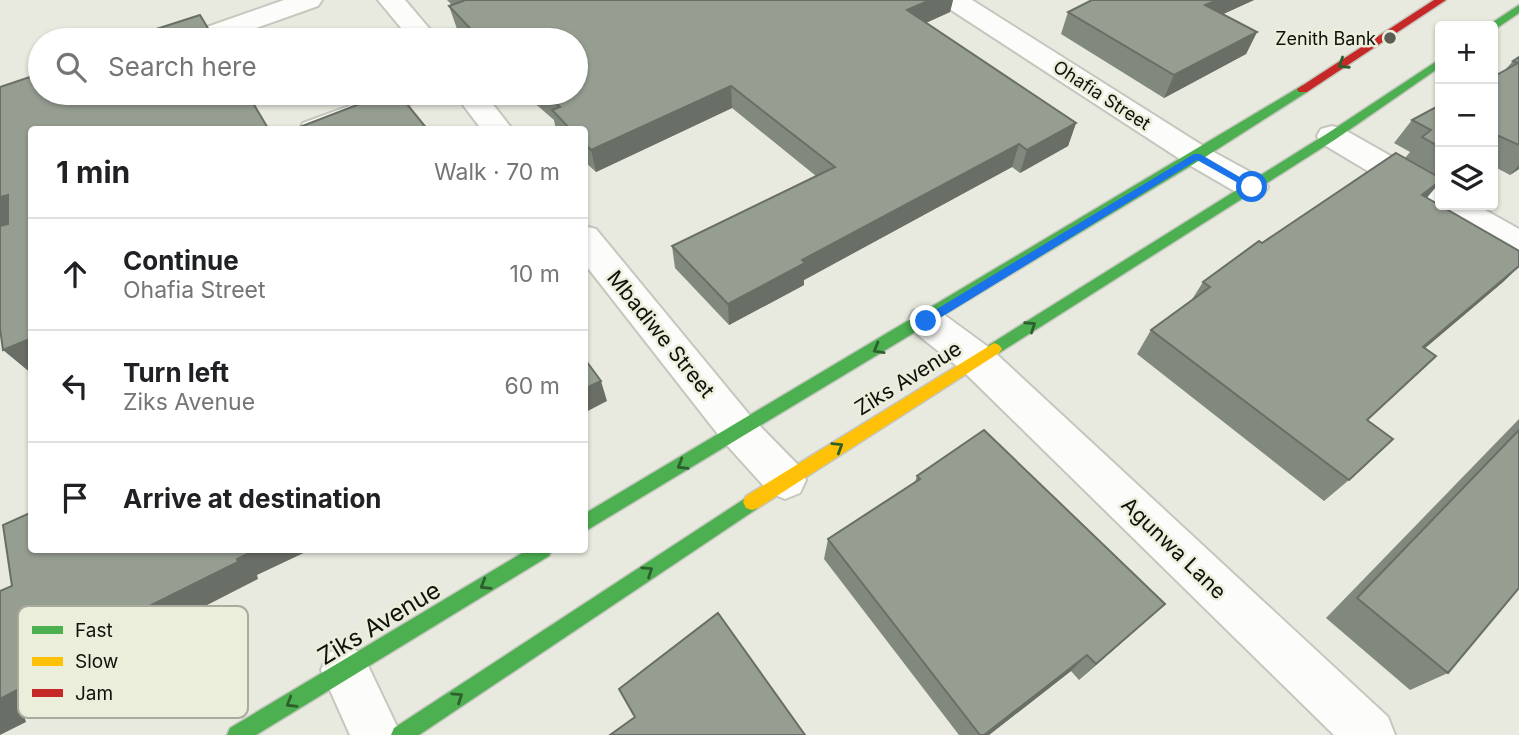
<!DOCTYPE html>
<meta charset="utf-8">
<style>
:root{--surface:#fff;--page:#f6f6f6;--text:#202124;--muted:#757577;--line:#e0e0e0}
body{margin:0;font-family:Inter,sans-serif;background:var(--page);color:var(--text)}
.controls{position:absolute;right:21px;top:21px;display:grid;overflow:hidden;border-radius:7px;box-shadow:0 2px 5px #0004}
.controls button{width:63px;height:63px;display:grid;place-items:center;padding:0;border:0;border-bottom:2px solid var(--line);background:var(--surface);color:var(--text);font:35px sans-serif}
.stop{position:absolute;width:21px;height:21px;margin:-16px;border:5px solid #1a73e8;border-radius:50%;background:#fff}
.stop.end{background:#1a73e8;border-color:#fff;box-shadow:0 2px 7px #0008}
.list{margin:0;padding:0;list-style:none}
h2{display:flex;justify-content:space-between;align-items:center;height:91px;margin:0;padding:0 28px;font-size:30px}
h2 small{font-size:23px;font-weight:400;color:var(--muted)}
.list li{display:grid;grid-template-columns:46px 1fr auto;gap:21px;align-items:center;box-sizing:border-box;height:112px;padding:0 28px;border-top:2px solid var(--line)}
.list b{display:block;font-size:26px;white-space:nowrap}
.list p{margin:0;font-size:23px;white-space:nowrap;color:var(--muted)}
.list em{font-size:23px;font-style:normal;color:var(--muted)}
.icon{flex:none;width:38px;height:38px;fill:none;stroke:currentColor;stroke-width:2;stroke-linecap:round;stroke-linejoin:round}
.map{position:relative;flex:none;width:1519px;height:735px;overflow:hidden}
.search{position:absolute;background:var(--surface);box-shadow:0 2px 5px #0004;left:28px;top:28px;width:560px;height:77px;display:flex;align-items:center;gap:18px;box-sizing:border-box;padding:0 24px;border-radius:38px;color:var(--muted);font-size:26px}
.panel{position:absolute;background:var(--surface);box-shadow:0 2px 5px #0004;left:28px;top:126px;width:560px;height:427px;border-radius:7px}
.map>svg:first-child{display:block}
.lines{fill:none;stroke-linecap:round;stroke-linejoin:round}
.street-casing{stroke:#c5c7be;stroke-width:4}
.fast-casing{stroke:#c5c7be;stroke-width:3}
.slow-casing{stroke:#c5c7be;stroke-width:3}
.jam-casing{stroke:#c5c7be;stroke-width:3}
.street{fill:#fcfcfa;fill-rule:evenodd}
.fast{fill:#4caf50;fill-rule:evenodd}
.slow{fill:#ffc107;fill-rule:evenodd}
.jam{fill:#c62828;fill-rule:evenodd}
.wall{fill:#81887d}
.shaded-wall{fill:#696f66}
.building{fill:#969e91;stroke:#696f66;stroke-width:2}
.oneway{stroke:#2e602e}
.route{fill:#1a73e8}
.poi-dot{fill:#5c5d55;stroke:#ebeedb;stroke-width:2.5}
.labels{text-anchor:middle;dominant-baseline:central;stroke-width:5;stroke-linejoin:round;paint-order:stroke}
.far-poi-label{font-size:18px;fill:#10110b;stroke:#ebeedb;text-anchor:end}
.far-street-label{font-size:18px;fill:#10110b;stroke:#ebeedb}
.street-label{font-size:21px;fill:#10110b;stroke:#ebeedb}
.near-street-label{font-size:24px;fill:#10110b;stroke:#ebeedb}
.key{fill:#ebeedb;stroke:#a9ac9d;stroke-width:2}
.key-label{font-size:19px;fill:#10110b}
</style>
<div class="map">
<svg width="1519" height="735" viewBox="0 0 1519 735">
<rect width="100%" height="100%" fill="#e8eadf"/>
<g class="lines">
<defs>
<path id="street" d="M284 0H322L318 6 222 40H183L187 34Z
M378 0H405L439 40H411Z
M941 0H972L1208 149 1263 179 1268 187 1263 195 1252 198 1241 195 1186 163 945 6Z
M385 93H427L422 99 344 130H299L303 123Z
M454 93H484L513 130H482Z
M1332 126 1343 129 1440 184V205H1476L1519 229V257L1507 254 1321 143 1317 136 1321 129Z
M584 226 596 229 752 418 800 467 806 480 800 493 785 499 770 493 724 442 584 263Z
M926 307 939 311 991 349 1388 717 1395 735H1334L963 371 913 331 908 321 913 311Z
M345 646 362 653 401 735H350L321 670 328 653Z"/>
<path id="fast" d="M1519 5V13L1497 28 1487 26Z
M1440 59V67L1336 139 999 353H989L986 349 989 345 1328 133Z
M1303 85 1309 89 1307 92 1202 159 584 532V514Z
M752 494 758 496 761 502 758 508 419 735H391L394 728Z
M527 550H552L549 556 256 735H227L230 728Z"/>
<path id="slow" d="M994 343 999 345 1002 349 999 353 758 508 752 510 746 508 743 502 746 496Z"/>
<path id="jam" d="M1434 0H1446L1307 92H1299L1297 89Z"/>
</defs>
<use href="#street" class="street-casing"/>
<use href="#fast" class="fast-casing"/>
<use href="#slow" class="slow-casing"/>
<use href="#jam" class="jam-casing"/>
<use href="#street" class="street"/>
<use href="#fast" class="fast"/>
<use href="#slow" class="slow"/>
<use href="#jam" class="jam"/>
</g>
<path class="wall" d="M447 0H953L950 12 926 23 1076 123 1068 146 1020 173 1012 167 804 280V285L729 325 675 268 672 246 816 176 732 108 596 172 584 161V130H556L554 120 523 93H576V40H467L457 29 449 6 452 5Z
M1092 0H1254L1223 14 1257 32 1246 54 1164 98 1061 34 1068 12Z
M1519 57V169L1510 175 1493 166V77L1505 70 1513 61Z
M1440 105V182L1427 198 1519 251V267L1503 282 1424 349 1367 420 1349 480 1324 501 1137 354 1151 330 1191 301 1203 282 1262 243 1405 158 1410 152 1394 143 1412 120Z
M1519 419V588L1448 673 1410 690 1326 618Z
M917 476 1165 604 1079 680 1071 671 989 735H959L824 559 828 539 915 482Z"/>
<path class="shaded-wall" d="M930 0H953L950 12 903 33 907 10Z
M1217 0H1254L1195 27 1205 5Z
M1257 32 1246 54 1164 98 1174 75Z
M731 86 732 108 596 172 591 150Z
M1076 123 1068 146 1020 173 1027 150Z
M1019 144 1012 167 804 280V285L729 325 728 304 802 260Z
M1519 165V169L1510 175Z
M1440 181V182L1420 205 1422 195Z
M8 195 32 220 0 233V197Z
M1519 266 1503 282 1398 371 1423 347Z
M32 338V374L3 350Z
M601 381 607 401 584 413V389Z
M255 550H310L257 575 258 579 135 642 138 656 24 716 26 722 0 735V699L107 627Z
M1165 604 1145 622 1079 680 1096 664Z
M1087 655 1071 671 989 735H984Z"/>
<path class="building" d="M462 0H930L907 10 1076 123 1027 150 1019 144 802 260 805 263 728 304 672 246 835 167 731 86 591 150 584 143V130H571L552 110 560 107 544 93H576V40H481L449 6 463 1Z
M1092 0H1217L1205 5 1257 32 1174 75 1068 12Z
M200 15 215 40H122Z
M1519 57V145L1499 136 1493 142V77L1518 63 1513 61Z
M40 72V93H247L269 130H32V338L3 350 0 329V226L8 224V195L0 197V87L39 74Z
M388 93H398L428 130H292Z
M1440 105V147L1422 137 1431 130 1412 120Z
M1396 153 1440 178V181L1422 195 1519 251V266L1423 347 1436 356 1367 420 1393 439 1349 480 1151 330 1210 287 1203 282 1259 241 1262 243Z
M584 358 601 381 584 389Z
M984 430 1165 604 1096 664 1087 655 984 735H980L828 539 920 479 917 476Z
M1519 430V588L1448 673 1357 598Z
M32 512V550H255L237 559 238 562 107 627 111 641 0 699V591L12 586 3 525Z
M718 613 805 735H610L635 717 619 689Z"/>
<defs><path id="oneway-chevron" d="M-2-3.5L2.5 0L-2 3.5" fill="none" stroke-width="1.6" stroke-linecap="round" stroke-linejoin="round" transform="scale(1.75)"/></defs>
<g class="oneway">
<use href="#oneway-chevron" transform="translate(1343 64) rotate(147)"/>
<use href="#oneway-chevron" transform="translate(1031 326) rotate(-33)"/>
<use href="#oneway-chevron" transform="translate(878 349) rotate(150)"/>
<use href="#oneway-chevron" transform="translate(838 447) rotate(-32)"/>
<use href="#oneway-chevron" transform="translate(682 465) rotate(149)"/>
<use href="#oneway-chevron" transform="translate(648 571) rotate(-34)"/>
<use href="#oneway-chevron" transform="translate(485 585) rotate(149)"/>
<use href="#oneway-chevron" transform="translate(458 697) rotate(-34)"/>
<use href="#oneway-chevron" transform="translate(291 703) rotate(149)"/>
</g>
<path class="route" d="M1194 154H1200L1257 187 1249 189 1197 160 930 324H922V318Z"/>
<circle class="poi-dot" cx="1390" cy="38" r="7"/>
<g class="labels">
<g class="far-poi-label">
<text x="1376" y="38">Zenith Bank</text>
</g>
<g class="far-street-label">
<text transform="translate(1102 95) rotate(33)">Ohafia Street</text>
</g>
<g class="street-label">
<text transform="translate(661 334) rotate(51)">Mbadiwe Street</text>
<text transform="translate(908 378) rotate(-32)">Ziks Avenue</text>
<text transform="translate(1174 548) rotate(44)">Agunwa Lane</text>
</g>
<g class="near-street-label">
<text transform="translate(379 623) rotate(-31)">Ziks Avenue</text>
</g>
</g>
<rect x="18" y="606" width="230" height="112" rx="10" class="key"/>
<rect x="32" y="626" width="31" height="8" fill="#4caf50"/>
<rect x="32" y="657" width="31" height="9" fill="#ffc107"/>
<rect x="32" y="689" width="31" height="8" fill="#c62828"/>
<g class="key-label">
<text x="75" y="637">Fast</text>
<text x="75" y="668">Slow</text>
<text x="75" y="700">Jam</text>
</g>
</svg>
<div class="controls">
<button>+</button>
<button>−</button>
<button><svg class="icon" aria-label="layers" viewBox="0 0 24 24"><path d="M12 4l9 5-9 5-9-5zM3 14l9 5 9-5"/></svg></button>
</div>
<div class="stop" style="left:1252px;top:187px"></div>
<div class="stop end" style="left:926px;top:321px"></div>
<div class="search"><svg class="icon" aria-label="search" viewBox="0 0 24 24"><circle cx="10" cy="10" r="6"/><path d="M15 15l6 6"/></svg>Search here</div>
<section class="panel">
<h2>1 min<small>Walk · 70 m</small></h2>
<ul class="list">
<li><svg class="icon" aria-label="ahead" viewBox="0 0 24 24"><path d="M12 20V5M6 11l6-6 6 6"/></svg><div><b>Continue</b><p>Ohafia Street</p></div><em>10 m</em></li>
<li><svg class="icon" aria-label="left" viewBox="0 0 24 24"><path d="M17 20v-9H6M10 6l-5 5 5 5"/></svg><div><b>Turn left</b><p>Ziks Avenue</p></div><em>60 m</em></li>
<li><svg class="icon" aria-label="arrive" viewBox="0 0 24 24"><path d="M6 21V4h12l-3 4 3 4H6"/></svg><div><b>Arrive at destination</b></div></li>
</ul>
</section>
</div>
